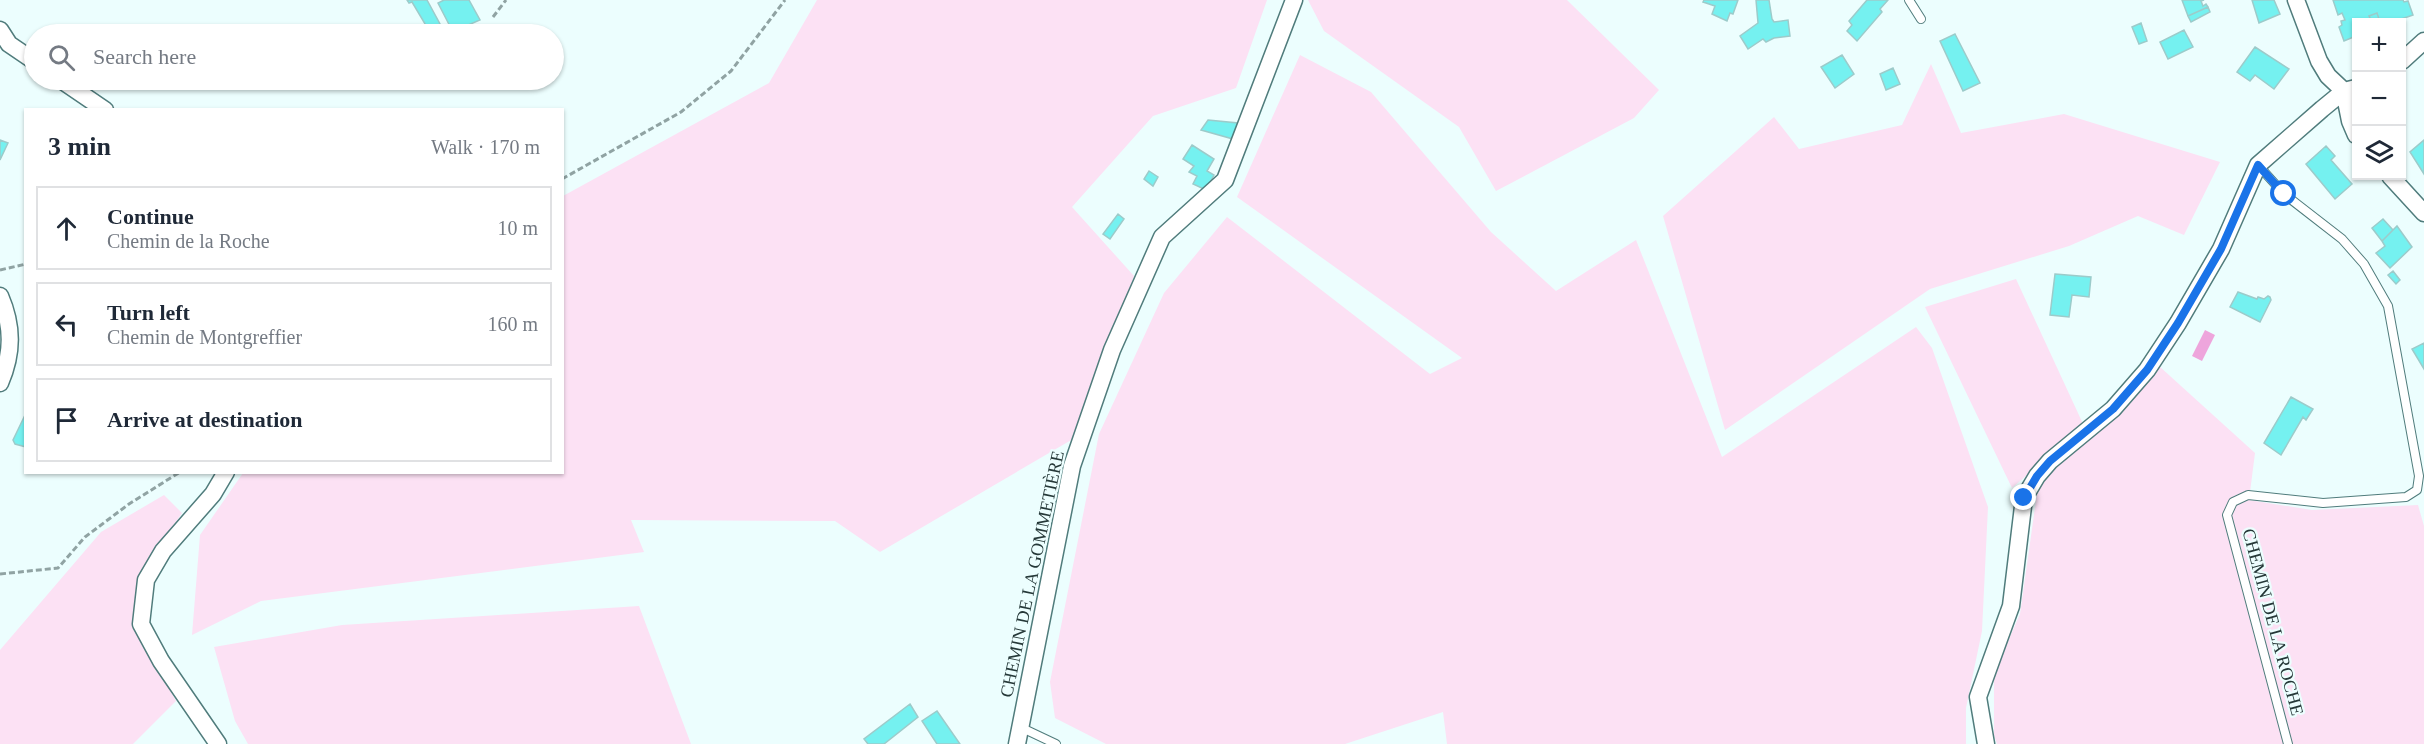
<!DOCTYPE html>
<meta charset="utf-8">
<style>
:root{--surface:#fff;--page:#f6f6f7;--text:#1f2937;--muted:#747a83;--line:#e0e1e3}
body{margin:0;font-family:Georgia,serif;background:var(--page);color:var(--text)}
.controls{position:absolute;right:18px;top:18px;display:grid;overflow:hidden;border-radius:0px;box-shadow:0 2px 4px #0004}
.controls button{width:54px;height:54px;display:grid;place-items:center;padding:0;border:0;border-bottom:2px solid var(--line);background:var(--surface);color:var(--text);font:30px sans-serif}
.stop{position:absolute;width:18px;height:18px;margin:-14px;border:4px solid #1a73e8;border-radius:50%;background:#fff}
.stop.end{background:#1a73e8;border-color:#fff;box-shadow:0 2px 6px #0008}
.list{margin:0;padding:0;list-style:none}
h2{display:flex;justify-content:space-between;align-items:center;height:78px;margin:0;padding:0 24px;font-size:26px}
h2 small{font-size:20px;font-weight:400;color:var(--muted)}
.list li{display:grid;grid-template-columns:39px 1fr auto;gap:18px;align-items:center;box-sizing:border-box;height:84px;margin:0 12px 12px;padding:0 12px;border:2px solid var(--line);border-radius:0px}
.list b{display:block;font-size:22px;white-space:nowrap}
.list p{margin:0;font-size:20px;white-space:nowrap;color:var(--muted)}
.list em{font-size:20px;font-style:normal;color:var(--muted)}
.icon{flex:none;width:33px;height:33px;fill:none;stroke:currentColor;stroke-width:2;stroke-linecap:round;stroke-linejoin:round}
.map{position:relative;flex:none;width:2424px;height:744px;overflow:hidden}
.search{position:absolute;background:var(--surface);box-shadow:0 2px 4px #0004;left:24px;top:24px;width:540px;height:66px;display:flex;align-items:center;gap:15px;box-sizing:border-box;padding:0 21px;border-radius:33px;color:var(--muted);font-size:22px}
.panel{position:absolute;background:var(--surface);box-shadow:0 2px 4px #0004;left:24px;top:108px;width:540px;height:366px;border-radius:0px}
.map>svg:first-child{display:block}
.green{fill:#fce1f4}
.water{fill:#eea5dc}
.building{fill:#75f1f0;stroke:#9ccbca;stroke-width:1.5}
.lines{fill:none;stroke-linecap:round;stroke-linejoin:round}
.lane-casing{stroke:#507c7c;stroke-width:10}
.street-casing{stroke:#507c7c;stroke-width:19}
.path{stroke:#90a3a3;stroke-width:3;stroke-dasharray:6 3;stroke-linecap:butt}
.lane{stroke:#fff;stroke-width:8}
.street{stroke:#fff;stroke-width:16}
.route{stroke:#1a73e8;stroke-width:8}
.labels{text-anchor:middle;dominant-baseline:central;stroke-width:4.5;stroke-linejoin:round;paint-order:stroke}
.street-label{font-size:18px;fill:#253838;stroke:#ecfefe}
</style>
<div class="map">
<svg width="2424" height="744" viewBox="0 0 2424 744">
<rect width="100%" height="100%" fill="#ecfefe"/>
<path class="green" d="M817 0H1267L1236 88 1153 116 1072 207 1134 276 1073 439 880 552 835 521 631 520 644 552 261 601 192 635 200 535 243 473 562 472 563 196 769 83Z
M1308 0H1567L1659 90 1634 118 1496 191 1459 127 1324 31Z
M1300 55 1371 92 1491 232 1556 291 1636 240 1722 457 1916 327 1932 348 1988 507 1982 631 1966 708V744H1447L1443 712 1345 744H1106L1055 718 1050 682 1099 434 1164 293 1227 217 1430 374 1462 358 1237 197Z
M1931 64 1961 133 2064 114 2220 162 2184 235 2138 216 2069 246 1930 289 1725 430 1663 216 1774 117 1799 149 1902 125Z
M2016 279 2084 426 2012 488 1925 307Z
M2159 366 2255 453 2249 500 2312 510 2418 505 2424 526V744H1997L1994 735V673L2020 614 2038 486 2087 433Z
M164 495 182 513 138 577 134 627 176 701 133 744H0V650L101 532Z
M639 606 691 744H248L235 721 214 647 342 625Z"/>
<path class="water" d="M2205 330 2215 335 2202 361 2192 356Z"/>
<path class="building" d="M407 0H427L440 24 438 25 442 33 431 34 412 2 409 3Z
M444 0H469L480 20 466 26 468 32 454 34 438 3Z
M1704 0H1738L1733 14 1730 13 1727 21 1712 14 1715 6 1703 2Z
M1756 0H1769L1772 19 1774 22 1788 20 1790 36 1774 38 1766 42 1763 39 1748 49 1740 36 1758 23Z
M1867 0H1888L1880 9 1882 12 1857 41 1847 31 1852 25 1849 21Z
M2182 0H2204L2201 1 2203 6 2206 4 2208 7 2188 16Z
M2252 0H2274L2280 14 2259 23Z
M2333 0H2403L2404 2 2408 1 2413 15 2393 22H2380L2377 13 2369 16 2372 22H2356V36L2344 41 2339 27 2342 25 2341 21 2345 20 2342 13 2338 15Z
M2208 7 2210 12 2191 22 2188 16Z
M2377 13 2380 22H2372L2369 16Z
M2141 23 2147 41 2139 44 2132 27Z
M2184 30 2193 47 2168 59 2160 42Z
M1955 34 1980 83 1963 91 1940 41Z
M2255 47 2289 69 2274 89 2255 75 2250 81 2237 72Z
M1842 55 1854 74 1835 88 1821 67Z
M1893 68 1900 84 1886 90 1880 74Z
M1208 120 1238 123 1233 139 1201 130Z
M0 140 8 143 0 160Z
M2424 140V174L2410 152Z
M1192 145 1214 159 1207 171 1214 175 1206 190 1193 184 1197 176 1189 172 1194 166 1183 159Z
M2326 146 2335 156 2331 160 2352 184 2335 199 2306 164Z
M1149 171 1158 177 1153 186 1144 179Z
M1118 214 1124 219 1110 239 1103 234Z
M2383 219 2393 230 2382 241 2372 228Z
M2397 226 2412 247 2390 268 2376 253 2385 246 2382 241Z
M2393 271 2400 280 2396 284 2388 275Z
M2055 274 2091 277 2089 297 2072 295 2069 317 2050 315Z
M2238 292 2257 299 2258 297 2264 299 2268 296 2270 297 2271 300 2260 322 2230 307Z
M2424 343V369L2412 349Z
M2291 397 2313 409 2306 420 2303 417 2281 455 2264 443Z
M26 413V447L15 444 13 440Z
M910 704 918 717 884 744H868L864 739Z
M937 711 960 744H937L922 721Z"/>
<g class="lines">
<defs>
<path id="lane" d="M1909 0 1921 19
M2258 165 2284 194 2342 239 2364 264 2388 306 2419 476 2417 490 2406 497 2323 503 2248 495 2233 502 2227 515 2288 744
M1020 727 1056 744"/>
<path id="street" d="M2296 0 2319 61 2328 76 2344 91 2350 121 2356 135
M0 30 9 44 34 61
M2402 61 2424 41
M61 80 105 110
M2390 176 2424 213
M0 296C13 326 13 353 0 383
M218 744 161 661 141 624 146 580 163 551 213 494 226 472
M1017 744 1072 466 1112 350 1162 237 1225 180 1294 0
M1986 744 1978 697 2011 606 2024 498 2037 476 2050 461 2113 409 2147 370 2178 323 2221 249 2258 165 2322 109 2344 91 2356 88"/>
</defs>
<use href="#lane" class="lane-casing"/>
<use href="#street" class="street-casing"/>
<path class="path" d="M493 17 506 0
M562 179 681 112 731 71 785 0
M0 270 26 264
M0 574 58 568 85 537 129 504 180 472"/>
<use href="#lane" class="lane"/>
<use href="#street" class="street"/>
</g>
<g class="lines">
<path class="route" d="M2024 498 2037 476 2050 461 2113 409 2147 370 2178 323 2221 249 2258 165 2284 194"/>
</g>
<g class="labels">
<g class="street-label">
<text transform="translate(1032 574) rotate(-78)">CHEMIN DE LA GOMMETIÈRE</text>
<text transform="translate(2273 622) rotate(75)">CHEMIN DE LA ROCHE</text>
</g>
</g>
</svg>
<div class="controls">
<button>+</button>
<button>−</button>
<button><svg class="icon" aria-label="layers" viewBox="0 0 24 24"><path d="M12 4l9 5-9 5-9-5zM3 14l9 5 9-5"/></svg></button>
</div>
<div class="stop" style="left:2284px;top:194px"></div>
<div class="stop end" style="left:2024px;top:498px"></div>
<div class="search"><svg class="icon" aria-label="search" viewBox="0 0 24 24"><circle cx="10" cy="10" r="6"/><path d="M15 15l6 6"/></svg>Search here</div>
<section class="panel">
<h2>3 min<small>Walk · 170 m</small></h2>
<ul class="list">
<li><svg class="icon" aria-label="ahead" viewBox="0 0 24 24"><path d="M12 20V5M6 11l6-6 6 6"/></svg><div><b>Continue</b><p>Chemin de la Roche</p></div><em>10 m</em></li>
<li><svg class="icon" aria-label="left" viewBox="0 0 24 24"><path d="M17 20v-9H6M10 6l-5 5 5 5"/></svg><div><b>Turn left</b><p>Chemin de Montgreffier</p></div><em>160 m</em></li>
<li><svg class="icon" aria-label="arrive" viewBox="0 0 24 24"><path d="M6 21V4h12l-3 4 3 4H6"/></svg><div><b>Arrive at destination</b></div></li>
</ul>
</section>
</div>
